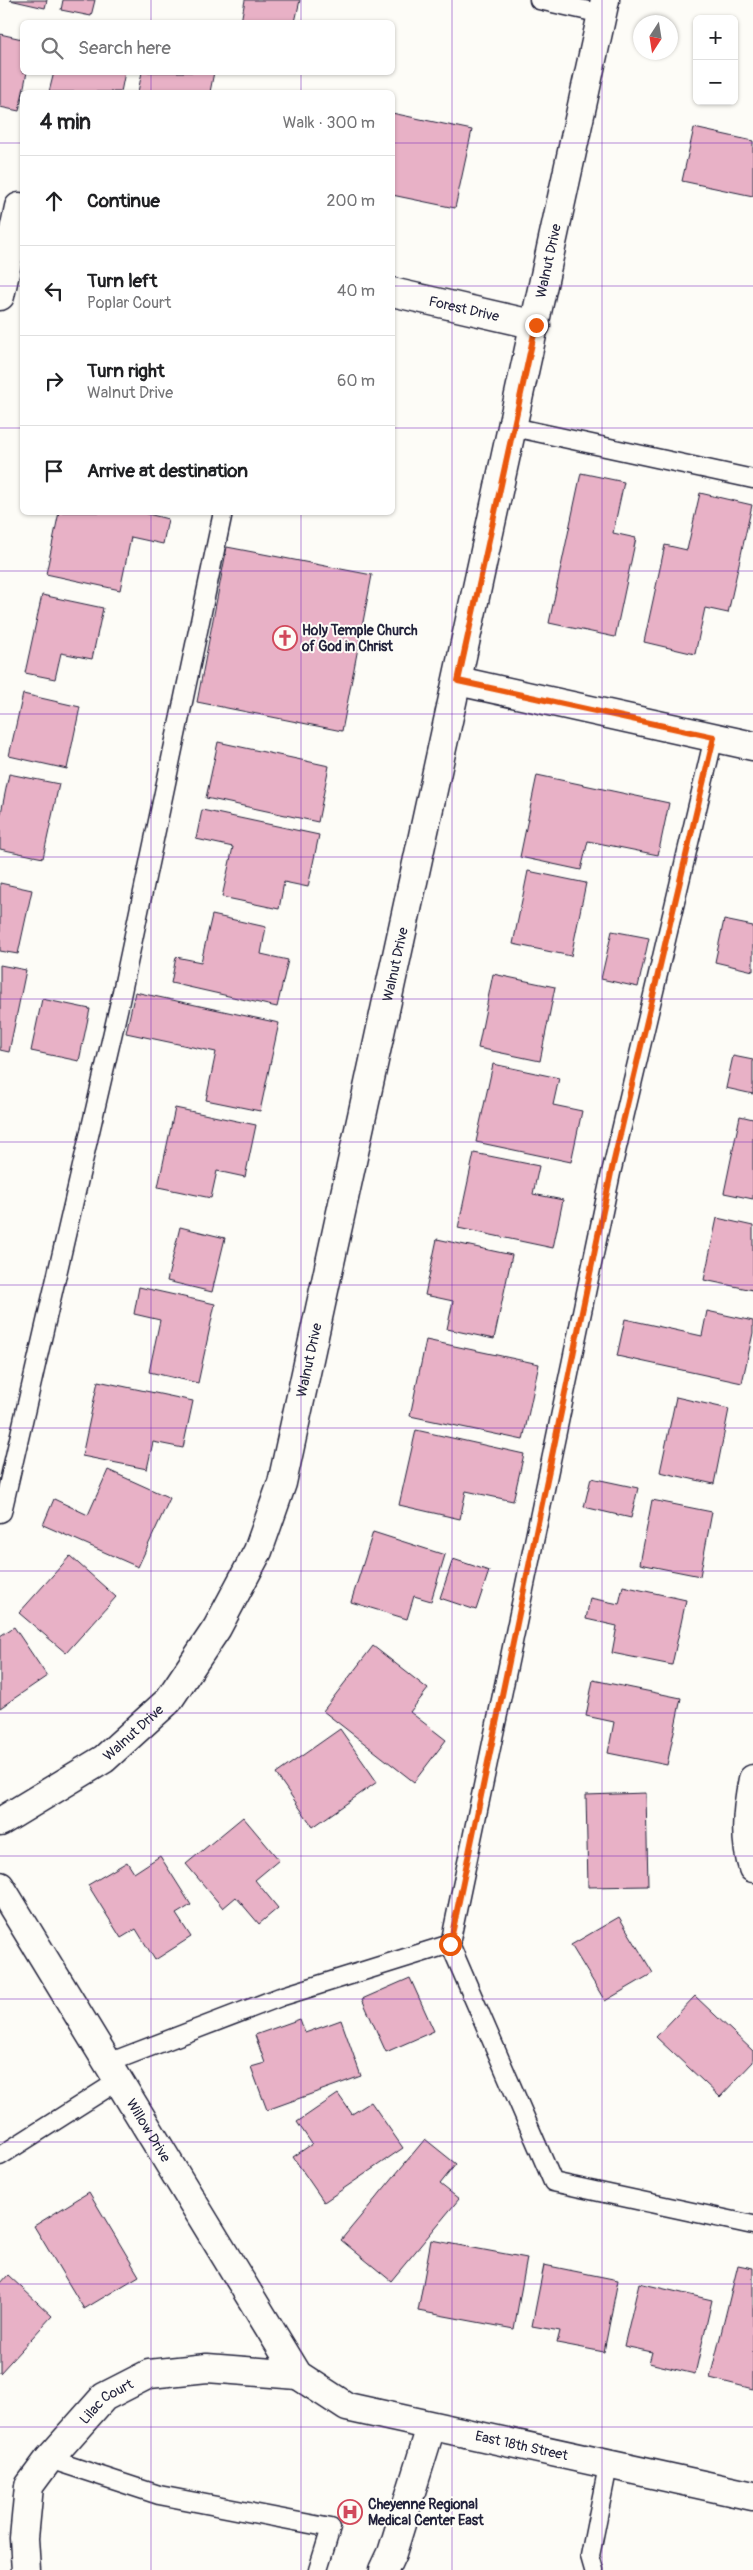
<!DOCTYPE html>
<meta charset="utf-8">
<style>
:root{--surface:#fff;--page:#f6f6f6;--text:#202124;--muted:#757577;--line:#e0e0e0}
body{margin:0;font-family:Pangolin,sans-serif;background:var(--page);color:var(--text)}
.controls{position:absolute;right:15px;top:15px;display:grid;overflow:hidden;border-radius:8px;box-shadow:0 1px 4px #0004}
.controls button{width:45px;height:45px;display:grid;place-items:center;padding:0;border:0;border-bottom:1px solid var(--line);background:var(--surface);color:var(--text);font:25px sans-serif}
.compass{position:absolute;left:633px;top:15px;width:45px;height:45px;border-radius:50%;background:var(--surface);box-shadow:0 1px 4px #0004;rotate:192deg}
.stop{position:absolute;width:15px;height:15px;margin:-11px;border:4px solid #ea580c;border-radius:50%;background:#fff}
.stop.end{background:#ea580c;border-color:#fff;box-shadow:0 1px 5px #0008}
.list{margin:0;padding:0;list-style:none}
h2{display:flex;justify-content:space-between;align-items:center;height:65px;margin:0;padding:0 20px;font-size:21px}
h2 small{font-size:16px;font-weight:400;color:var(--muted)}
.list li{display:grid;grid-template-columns:32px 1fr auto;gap:15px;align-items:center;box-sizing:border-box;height:90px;padding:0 20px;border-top:1px solid var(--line)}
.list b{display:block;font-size:19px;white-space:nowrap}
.list p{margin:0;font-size:16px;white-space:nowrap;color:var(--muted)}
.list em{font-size:16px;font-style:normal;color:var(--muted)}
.icon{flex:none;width:28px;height:28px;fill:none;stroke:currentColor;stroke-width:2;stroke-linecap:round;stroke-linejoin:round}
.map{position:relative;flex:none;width:753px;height:2570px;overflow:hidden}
.search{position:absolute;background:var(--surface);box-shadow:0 1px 4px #0004;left:20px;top:20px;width:375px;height:55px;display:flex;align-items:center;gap:12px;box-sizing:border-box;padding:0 18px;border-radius:8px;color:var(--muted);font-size:19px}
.panel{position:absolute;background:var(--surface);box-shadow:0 1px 4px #0004;left:20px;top:90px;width:375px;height:425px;border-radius:8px}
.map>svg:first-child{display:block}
.building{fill:#e8b1c6;stroke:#22223b}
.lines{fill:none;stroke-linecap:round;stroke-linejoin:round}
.lane-casing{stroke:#22223b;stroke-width:21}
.street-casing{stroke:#22223b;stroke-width:31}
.lane{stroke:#fdfcf7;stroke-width:18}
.street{stroke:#fdfcf7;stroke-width:28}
.route{stroke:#ea580c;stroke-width:6}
.grid{fill:none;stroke:#7b2cbf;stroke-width:1;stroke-opacity:0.55}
.labels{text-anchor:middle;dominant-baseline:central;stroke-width:4;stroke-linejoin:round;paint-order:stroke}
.street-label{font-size:14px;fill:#22223b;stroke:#fdfcf7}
.poi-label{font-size:14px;font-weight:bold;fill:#22223b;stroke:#fdfcf7;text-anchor:start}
</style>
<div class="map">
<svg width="753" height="2570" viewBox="0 0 753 2570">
<rect width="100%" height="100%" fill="#fdfcf7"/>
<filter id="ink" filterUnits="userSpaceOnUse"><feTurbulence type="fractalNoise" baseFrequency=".02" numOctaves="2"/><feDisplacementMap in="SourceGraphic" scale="10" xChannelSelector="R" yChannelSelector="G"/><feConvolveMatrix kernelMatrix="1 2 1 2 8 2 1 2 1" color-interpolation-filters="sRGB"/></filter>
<g filter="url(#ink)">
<path class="building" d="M10 0H47L45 8Z
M63 0H95L91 16 61 10Z
M245 0H300L295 22H241Z
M0 34 22 39V72H27L19 111 0 107Z
M54 72H125L121 92H49Z
M142 72H214L210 92H138Z
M392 113 472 130 455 208 392 195Z
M694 128 753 141V196L682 181Z
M581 473 624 482 613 533 636 538 615 637 549 623Z
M700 493 752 505 728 613 705 608 695 654 644 642 665 545 687 550Z
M59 512H140L168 519 163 544 131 537 120 590 46 574Z
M227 547 372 575 342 731 197 702Z
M42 595 103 608 92 659 61 653 55 679 25 673Z
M23 694 80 707 67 769 9 756Z
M218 742 329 766 318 822 206 798Z
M9 774 59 784 43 858 0 849V818Z
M537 775 669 803 658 855 588 841 581 870 520 857Z
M202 810 319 835 308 887 284 882 279 909 222 897 233 847 196 839Z
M528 871 586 883 571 956 513 944Z
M0 883 32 890 18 954 0 951Z
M212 915 266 927 261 954 288 960 277 1007 171 983 176 957 201 962Z
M724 920 753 926V971L715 962Z
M612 931 649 938 638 987 601 979Z
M0 965 26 970 9 1052 0 1050Z
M493 974 555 987 540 1061 478 1048Z
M135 992 279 1023 260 1111 206 1100 216 1052 126 1033Z
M42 999 90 1009 79 1061 31 1051Z
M733 1056 753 1060V1094L726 1088Z
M493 1064 559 1078 553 1105 582 1111 571 1162 476 1142Z
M175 1108 256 1125 245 1177 217 1171 211 1198 158 1187Z
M740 1116 753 1119V1199L724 1193Z
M474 1153 539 1166 533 1194 563 1200 553 1248 458 1228Z
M717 1218 753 1226V1290L704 1280Z
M180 1227 225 1238 212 1292 167 1281Z
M437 1239 512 1255 494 1339 447 1329 453 1301 425 1295Z
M139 1287 215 1304 198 1383 149 1372 160 1320 134 1314Z
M707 1311 753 1321V1333L742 1383 617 1356 625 1319 702 1336Z
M426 1340 539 1364 523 1440 410 1416Z
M98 1381 193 1401 183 1448 153 1442 147 1469 82 1456Z
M676 1397 729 1409 714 1484 660 1472Z
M416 1430 524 1454 513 1501 466 1491 460 1519 399 1505Z
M108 1470 170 1498 138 1567 43 1525 54 1499 88 1515Z
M591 1478 638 1488 631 1518 584 1507Z
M652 1500 712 1512 700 1576 640 1564Z
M373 1532 445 1555 431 1601 414 1596 407 1619 351 1602Z
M70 1556 116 1597 66 1653 19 1613Z
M453 1559 489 1571 476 1610 440 1598Z
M623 1586 686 1600 672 1665 612 1653 617 1626 586 1619 590 1598 619 1604Z
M14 1627 47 1676 0 1708V1636Z
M373 1646 428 1689 410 1712 446 1740 414 1782 323 1711Z
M593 1680 681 1698 667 1765 608 1753 614 1722 586 1716Z
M340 1729 377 1782 313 1827 276 1774Z
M646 1793 648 1886 588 1887 586 1795Z
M243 1817 279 1860 255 1880 278 1908 259 1924 236 1897 223 1908 186 1864Z
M160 1856 191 1905 176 1914 191 1937 155 1960 136 1929 121 1938 88 1885 127 1862 134 1873Z
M619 1917 653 1973 605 2001 571 1945Z
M410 1978 434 2031 386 2052 362 1999Z
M695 1996 753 2051V2062L720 2097 656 2037Z
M300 2019 305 2033 341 2020 361 2076 267 2110 251 2067 265 2063 255 2035Z
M338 2094 352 2114 371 2102 403 2148 324 2202 293 2157 312 2144 297 2122Z
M425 2139 456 2164 440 2184 459 2199 391 2281 341 2240Z
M89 2192 139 2276 84 2309 34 2226Z
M431 2240 527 2258 514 2329 418 2311Z
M544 2265 618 2280 604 2352 557 2343 560 2331 532 2326Z
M738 2265 753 2268V2389L710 2378Z
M8 2275 52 2316 0 2373V2284Z
M639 2283 712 2300 695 2374 649 2363 652 2352 624 2346Z"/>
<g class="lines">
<defs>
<path id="lane" d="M539 0 602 14
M513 427 753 479
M0 1513 2 1512 119 1006 223 512
M450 1944 553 2182 753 2225
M108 2063 280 1997 450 1944 611 1173 714 737
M0 2156 118 2081
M49 2459 159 2495 331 2528 318 2570
M594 2570 590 2556 608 2466"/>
<g id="street">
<path id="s1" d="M392 292 536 325"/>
<path d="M0 296 19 207"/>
<path d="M458 681 753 746"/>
<path d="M753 1779C747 1807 744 1841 753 1868"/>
<path id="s2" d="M0 1822 104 1759 168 1701 217 1628 258 1551 282 1483 605 0"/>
<path id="s3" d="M0 1886 298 2375 347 2407 753 2496"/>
<path id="s4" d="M26 2570 24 2538 29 2486 49 2459 104 2397 149 2374 207 2368 298 2375"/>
<path d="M384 2570 392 2553 431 2427"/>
</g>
</defs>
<use href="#lane" class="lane-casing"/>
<use href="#street" class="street-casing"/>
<use href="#lane" class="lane"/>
<use href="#street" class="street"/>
</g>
</g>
<g class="lines" filter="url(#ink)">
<path class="route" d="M450 1944 611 1173 714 737 458 681 536 325"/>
</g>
<path class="grid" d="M151 0V22M301 0V22M452 0V2570M602 0V2570M151 72V92M301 72V92M0 143H22M392 143H753M0 286H22M392 286H753M0 428H22M392 428H753M151 512V2570M301 512V2570M0 571H753M0 714H753M0 857H753M0 999H753M0 1142H753M0 1285H753M0 1428H753M0 1571H753M0 1713H753M0 1856H753M0 1999H753M0 2142H753M0 2284H753M0 2427H753"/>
<defs>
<symbol id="church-ring" viewBox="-11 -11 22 22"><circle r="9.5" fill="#fdfcf7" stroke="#d1495b" stroke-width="1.5"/><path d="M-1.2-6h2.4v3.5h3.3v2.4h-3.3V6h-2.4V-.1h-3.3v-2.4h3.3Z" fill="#d1495b"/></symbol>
<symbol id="hospital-ring" viewBox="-11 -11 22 22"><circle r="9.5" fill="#fdfcf7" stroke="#d1495b" stroke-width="1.5"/><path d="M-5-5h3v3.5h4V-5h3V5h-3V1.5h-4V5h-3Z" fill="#d1495b"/></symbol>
</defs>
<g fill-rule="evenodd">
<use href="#church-ring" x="271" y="624" width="28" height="28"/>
<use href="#hospital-ring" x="336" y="2498" width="28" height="28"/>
</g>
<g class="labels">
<g class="street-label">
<text stroke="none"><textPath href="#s2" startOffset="1706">Walnut Drive</textPath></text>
<text stroke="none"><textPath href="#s1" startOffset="74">Forest Drive</textPath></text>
<text stroke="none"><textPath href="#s2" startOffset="986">Walnut Drive</textPath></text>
<text stroke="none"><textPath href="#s2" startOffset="581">Walnut Drive</textPath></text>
<text stroke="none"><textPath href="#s2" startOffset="161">Walnut Drive</textPath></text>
<text stroke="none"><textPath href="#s3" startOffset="286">Willow Drive</textPath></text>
<text stroke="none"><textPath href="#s4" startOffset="200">Lilac Court</textPath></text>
<text stroke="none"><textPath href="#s3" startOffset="810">East 18th Street</textPath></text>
</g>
<g class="poi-label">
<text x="302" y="630">Holy Temple Church<tspan x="302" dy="16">of God in Christ</tspan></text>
<text x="368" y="2504">Cheyenne Regional<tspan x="368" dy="16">Medical Center East</tspan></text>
</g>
</g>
</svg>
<div class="controls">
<button>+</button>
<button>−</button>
</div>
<svg class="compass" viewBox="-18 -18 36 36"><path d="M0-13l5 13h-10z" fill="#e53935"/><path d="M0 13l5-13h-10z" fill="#757577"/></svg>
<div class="stop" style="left:450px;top:1944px"></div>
<div class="stop end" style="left:536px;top:325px"></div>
<div class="search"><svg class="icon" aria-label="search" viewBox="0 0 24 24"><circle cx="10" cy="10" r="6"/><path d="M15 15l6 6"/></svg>Search here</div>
<section class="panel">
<h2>4 min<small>Walk · 300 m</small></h2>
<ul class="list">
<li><svg class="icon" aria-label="ahead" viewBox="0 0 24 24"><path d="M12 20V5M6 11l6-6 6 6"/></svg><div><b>Continue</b></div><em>200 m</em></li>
<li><svg class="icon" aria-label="left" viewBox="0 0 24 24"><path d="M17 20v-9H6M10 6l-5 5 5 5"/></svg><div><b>Turn left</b><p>Poplar Court</p></div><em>40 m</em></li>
<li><svg class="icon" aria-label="right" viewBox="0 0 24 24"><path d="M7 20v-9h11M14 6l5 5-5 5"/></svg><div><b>Turn right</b><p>Walnut Drive</p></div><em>60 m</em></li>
<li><svg class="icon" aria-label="arrive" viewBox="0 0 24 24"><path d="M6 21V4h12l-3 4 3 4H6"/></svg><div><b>Arrive at destination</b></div></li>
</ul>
</section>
</div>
